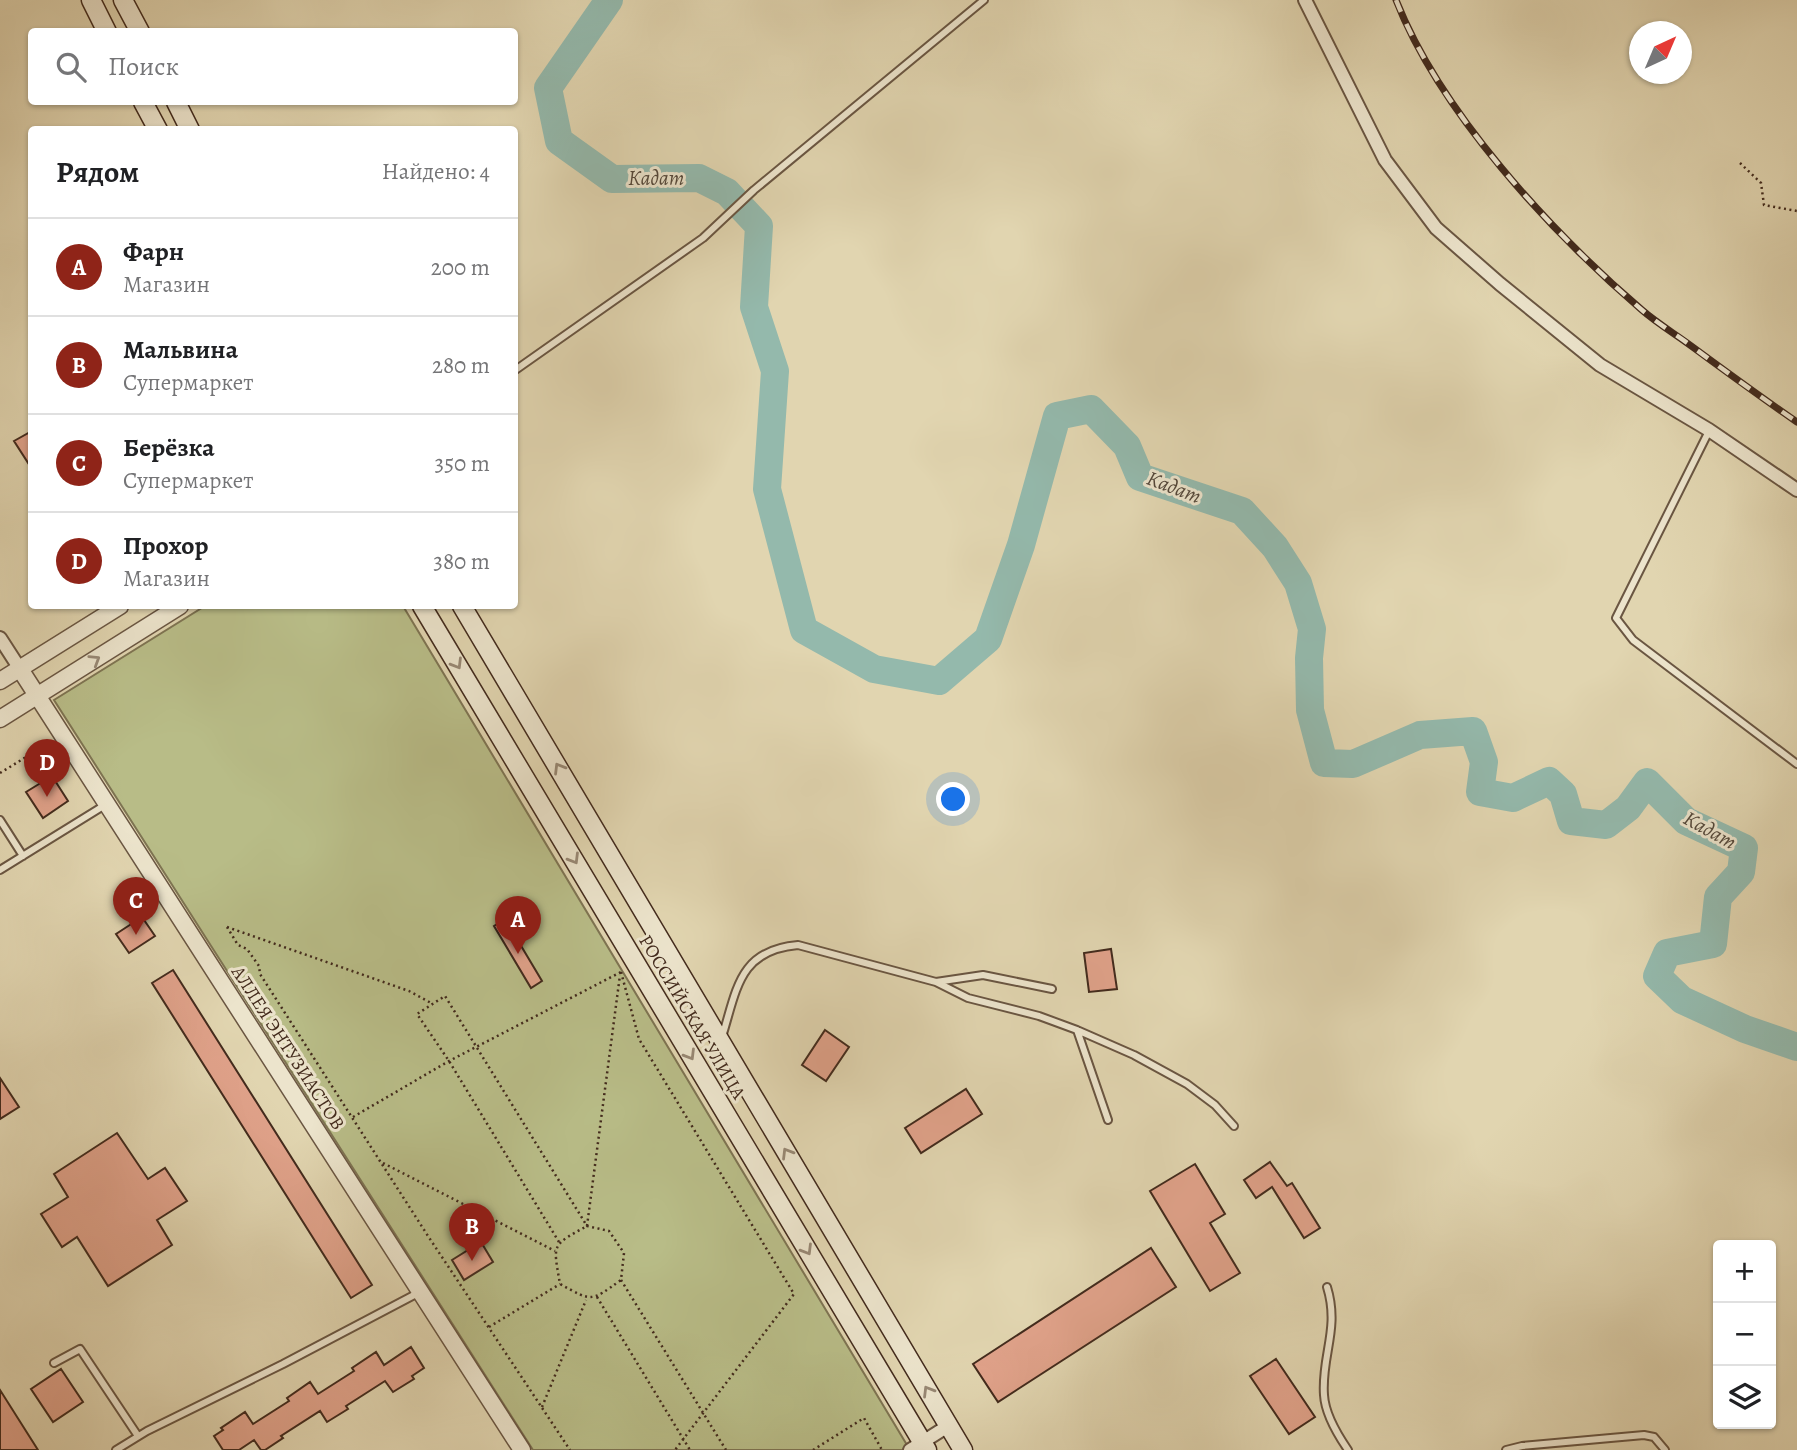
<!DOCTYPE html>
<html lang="ru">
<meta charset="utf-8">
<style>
:root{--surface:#fff;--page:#f6f6f6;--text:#202124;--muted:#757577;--line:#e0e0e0;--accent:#8f2418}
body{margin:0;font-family:Alegreya,serif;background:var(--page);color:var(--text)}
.controls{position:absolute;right:21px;bottom:21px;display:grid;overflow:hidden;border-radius:7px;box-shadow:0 2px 5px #0004}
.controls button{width:63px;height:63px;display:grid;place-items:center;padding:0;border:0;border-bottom:2px solid var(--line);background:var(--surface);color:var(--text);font:35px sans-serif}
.compass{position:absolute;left:1629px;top:21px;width:63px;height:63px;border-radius:50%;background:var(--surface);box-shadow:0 2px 5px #0004;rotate:44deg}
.you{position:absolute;left:954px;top:800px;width:24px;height:24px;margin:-18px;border:5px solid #fff;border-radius:50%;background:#1a73e8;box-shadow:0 0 0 10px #1a73e833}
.badge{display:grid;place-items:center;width:46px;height:46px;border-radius:50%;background:var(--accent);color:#fff;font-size:23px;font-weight:700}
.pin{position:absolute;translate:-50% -58px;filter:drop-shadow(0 2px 4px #0008)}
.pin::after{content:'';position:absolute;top:37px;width:24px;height:21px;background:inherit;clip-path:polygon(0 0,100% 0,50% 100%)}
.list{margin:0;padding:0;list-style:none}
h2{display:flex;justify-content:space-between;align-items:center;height:91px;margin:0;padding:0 28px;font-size:30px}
h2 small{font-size:23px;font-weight:400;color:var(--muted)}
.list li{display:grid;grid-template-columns:46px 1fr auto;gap:21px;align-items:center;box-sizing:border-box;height:98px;padding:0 28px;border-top:2px solid var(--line)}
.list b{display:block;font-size:26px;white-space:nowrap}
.list p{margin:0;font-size:23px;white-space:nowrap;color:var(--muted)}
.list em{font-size:23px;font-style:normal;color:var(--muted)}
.icon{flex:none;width:38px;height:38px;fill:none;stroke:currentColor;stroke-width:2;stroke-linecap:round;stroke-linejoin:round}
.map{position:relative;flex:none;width:1797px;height:1450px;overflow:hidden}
.search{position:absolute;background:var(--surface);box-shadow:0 2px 5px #0004;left:28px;top:28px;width:490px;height:77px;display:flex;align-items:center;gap:18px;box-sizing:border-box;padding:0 24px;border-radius:7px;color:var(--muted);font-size:26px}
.panel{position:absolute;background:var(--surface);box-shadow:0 2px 5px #0004;left:28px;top:126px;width:490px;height:483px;border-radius:7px}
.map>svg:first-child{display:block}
.green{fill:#b8bc87;stroke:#7e7452;stroke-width:2}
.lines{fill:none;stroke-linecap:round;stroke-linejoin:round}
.river{stroke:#94b9ac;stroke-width:28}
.building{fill:#e0a28a;stroke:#432b1d;stroke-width:2}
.service-casing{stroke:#6a5642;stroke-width:10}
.minor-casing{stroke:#6a5642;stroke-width:16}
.tertiary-casing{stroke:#6a5642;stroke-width:19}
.secondary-casing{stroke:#432b1d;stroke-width:21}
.path{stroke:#432b1d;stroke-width:2.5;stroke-dasharray:2 3.5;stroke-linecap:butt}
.service{stroke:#ece4cc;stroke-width:6}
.minor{stroke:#ece4cc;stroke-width:12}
.tertiary{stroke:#ece4cc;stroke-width:16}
.secondary{stroke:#ece4cc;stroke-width:18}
.rail-casing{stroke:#432b1d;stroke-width:7}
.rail{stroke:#ece4cc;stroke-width:4.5;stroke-dasharray:13;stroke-linecap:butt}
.oneway{stroke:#988874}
.labels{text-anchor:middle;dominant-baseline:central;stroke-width:6;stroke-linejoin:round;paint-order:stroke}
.street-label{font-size:19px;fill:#432b1d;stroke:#ece4cc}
.water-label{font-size:21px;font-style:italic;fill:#53473a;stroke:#ece4cc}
</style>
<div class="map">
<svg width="1797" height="1450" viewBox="0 0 1797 1450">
<rect width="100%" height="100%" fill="#e1d5b0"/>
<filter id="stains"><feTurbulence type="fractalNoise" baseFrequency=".00286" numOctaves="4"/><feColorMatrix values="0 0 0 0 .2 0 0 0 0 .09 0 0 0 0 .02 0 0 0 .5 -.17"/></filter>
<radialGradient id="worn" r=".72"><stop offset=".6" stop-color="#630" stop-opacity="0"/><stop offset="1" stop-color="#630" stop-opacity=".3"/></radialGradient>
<path class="green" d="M205 606H403L910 1450H533L54 700Z"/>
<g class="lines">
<path class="river" d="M609 0 548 88 559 141 612 179 699 178 727 192 759 226 754 307 775 371 767 489 804 630 874 669 939 681 988 639 1021 545 1057 416 1091 409 1127 446 1140 477 1242 511 1275 547 1298 583 1312 629 1309 658 1310 710 1324 763 1353 764 1420 735 1473 731 1484 762 1480 792 1513 798 1549 781 1563 794 1571 821 1606 825 1628 808 1647 782 1686 821 1744 848 1741 872 1718 897 1713 944 1667 953 1657 976 1682 1000 1745 1029 1797 1047"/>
</g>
<path class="building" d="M32 431V469L14 441Z
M52 776 68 801 43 818 26 792Z
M142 917 155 936 129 953 116 934Z
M505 919 542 981 531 988 494 926Z
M1111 949 1117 989 1089 992 1084 953Z
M173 970 372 1285 351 1298 152 983Z
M825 1030 849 1047 826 1081 802 1065Z
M0 1078 19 1107 0 1119Z
M966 1089 982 1114 921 1153 905 1128Z
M117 1133 148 1179 165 1168 187 1201 157 1220 172 1245 108 1286 77 1237 62 1247 41 1214 68 1197 54 1174Z
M1270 1162 1287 1186 1292 1183 1320 1228 1304 1238 1272 1187 1256 1198 1244 1180Z
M1195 1164 1225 1214 1210 1223 1240 1273 1210 1291 1150 1191Z
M481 1242 493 1262 464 1280 452 1260Z
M1151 1248 1176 1287 998 1402 973 1364Z
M411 1347 424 1368 412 1376 414 1379 393 1392 385 1381 346 1406 348 1409 327 1422 320 1411 281 1436 283 1438 265 1450H261L254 1440 239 1450H223L214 1436 223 1430 221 1428 245 1412 253 1424 289 1401 287 1398 310 1382 318 1394 354 1371 352 1368 376 1352 384 1365Z
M1276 1359 1315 1417 1289 1434 1250 1376Z
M61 1369 83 1402 53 1422 31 1389Z
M0 1390 38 1450H0Z"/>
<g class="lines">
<defs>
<path id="service" d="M514 371 703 238 754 190 984 0
M1709 431 1616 618 1633 640 1797 764
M0 820 23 856
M0 870 105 805
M936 982 983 975 1052 989
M1077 1030 1108 1120
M722 1037C737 989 739 950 798 945L936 982 968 998 1039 1016 1077 1030 1134 1055 1187 1084 1215 1105 1234 1126
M1327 1287C1340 1329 1321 1356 1324 1395 1325 1414 1337 1434 1348 1450
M54 1363 80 1349 138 1436
M116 1450 147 1431 283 1364 418 1293
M1506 1450 1522 1446 1644 1435 1654 1437 1665 1450"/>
<path id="minor" d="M1305 0 1385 160 1436 228 1500 284 1600 365 1709 430 1797 490
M0 638 20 669
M910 1450 948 1426"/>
<path id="tertiary" d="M20 669 522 1450
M0 681 120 606
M0 719 180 606"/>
<path id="secondary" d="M91 0 107 32
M123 0 140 32
M143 102 158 130
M176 102 190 130
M422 606 927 1450
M462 606 963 1450"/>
</defs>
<use href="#service" class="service-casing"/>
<use href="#minor" class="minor-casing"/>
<use href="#tertiary" class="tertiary-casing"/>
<use href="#secondary" class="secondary-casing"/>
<path class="path" d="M1740 163 1761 183 1764 205 1797 211
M0 773 44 746
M227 927 238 945 247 949 259 966 260 974 428 1236 570 1450
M227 927 409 991 433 1004
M621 972 639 1039 794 1294 675 1450
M353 1117 449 1061 621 972
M383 1163 555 1251
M587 1226 620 975
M559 1242 449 1061 417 1014 445 996 587 1226 609 1231 624 1253 621 1280C590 1302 593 1302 560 1284 553 1243 551 1246 587 1226
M621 1280 726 1450
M597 1297 690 1450
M489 1327 560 1284
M542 1407 586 1300
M813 1450 864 1418 882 1450"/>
<use href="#service" class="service"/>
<use href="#minor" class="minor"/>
<use href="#tertiary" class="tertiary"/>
<use href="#secondary" class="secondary"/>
<defs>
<path id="rail" d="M1396 0C1440 112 1551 232 1642 310 1658 324 1677 335 1694 348 1728 373 1762 398 1797 422"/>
</defs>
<use href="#rail" class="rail-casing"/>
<use href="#rail" class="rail"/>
</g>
<defs><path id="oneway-chevron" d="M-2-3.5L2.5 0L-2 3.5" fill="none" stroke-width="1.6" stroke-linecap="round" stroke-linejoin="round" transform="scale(1.75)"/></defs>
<g class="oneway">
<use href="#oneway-chevron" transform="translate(95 660) rotate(-32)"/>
<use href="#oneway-chevron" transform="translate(457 664) rotate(59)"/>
<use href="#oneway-chevron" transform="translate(559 768) rotate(-121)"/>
<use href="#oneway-chevron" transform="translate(574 859) rotate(59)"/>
<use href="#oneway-chevron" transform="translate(690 1055) rotate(59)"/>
<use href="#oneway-chevron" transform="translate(787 1153) rotate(-121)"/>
<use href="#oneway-chevron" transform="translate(807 1250) rotate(59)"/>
<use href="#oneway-chevron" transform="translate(928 1391) rotate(-121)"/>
</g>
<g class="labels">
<g class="street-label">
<text transform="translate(692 1017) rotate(59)">РОССИЙСКАЯ УЛИЦА</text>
<text transform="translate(288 1048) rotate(57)">АЛЛЕЯ ЭНТУЗИАСТОВ</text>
</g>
<g class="water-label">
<text x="656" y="178">Кадат</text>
<text transform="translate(1174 487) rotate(21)">Кадат</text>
<text transform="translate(1710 830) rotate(29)">Кадат</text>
</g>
</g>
<rect width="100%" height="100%" filter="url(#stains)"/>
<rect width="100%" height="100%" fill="url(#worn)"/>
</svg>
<div class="controls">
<button>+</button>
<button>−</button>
<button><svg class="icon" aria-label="layers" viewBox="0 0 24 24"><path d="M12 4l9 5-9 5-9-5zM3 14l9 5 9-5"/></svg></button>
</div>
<svg class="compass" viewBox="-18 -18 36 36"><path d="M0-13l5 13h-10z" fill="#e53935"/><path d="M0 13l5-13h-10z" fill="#757577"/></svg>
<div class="you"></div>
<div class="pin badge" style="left:518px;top:954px">A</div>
<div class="pin badge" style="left:472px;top:1261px">B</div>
<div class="pin badge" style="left:136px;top:935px">C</div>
<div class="pin badge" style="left:47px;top:797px">D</div>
<div class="search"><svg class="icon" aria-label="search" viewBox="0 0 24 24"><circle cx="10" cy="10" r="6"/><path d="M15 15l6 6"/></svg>Поиск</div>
<section class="panel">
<h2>Рядом<small>Найдено: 4</small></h2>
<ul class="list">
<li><span class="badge">A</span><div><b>Фарн</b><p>Магазин</p></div><em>200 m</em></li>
<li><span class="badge">B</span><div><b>Мальвина</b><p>Супермаркет</p></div><em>280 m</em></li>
<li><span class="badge">C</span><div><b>Берёзка</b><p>Супермаркет</p></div><em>350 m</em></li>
<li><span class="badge">D</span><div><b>Прохор</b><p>Магазин</p></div><em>380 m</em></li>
</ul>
</section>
</div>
